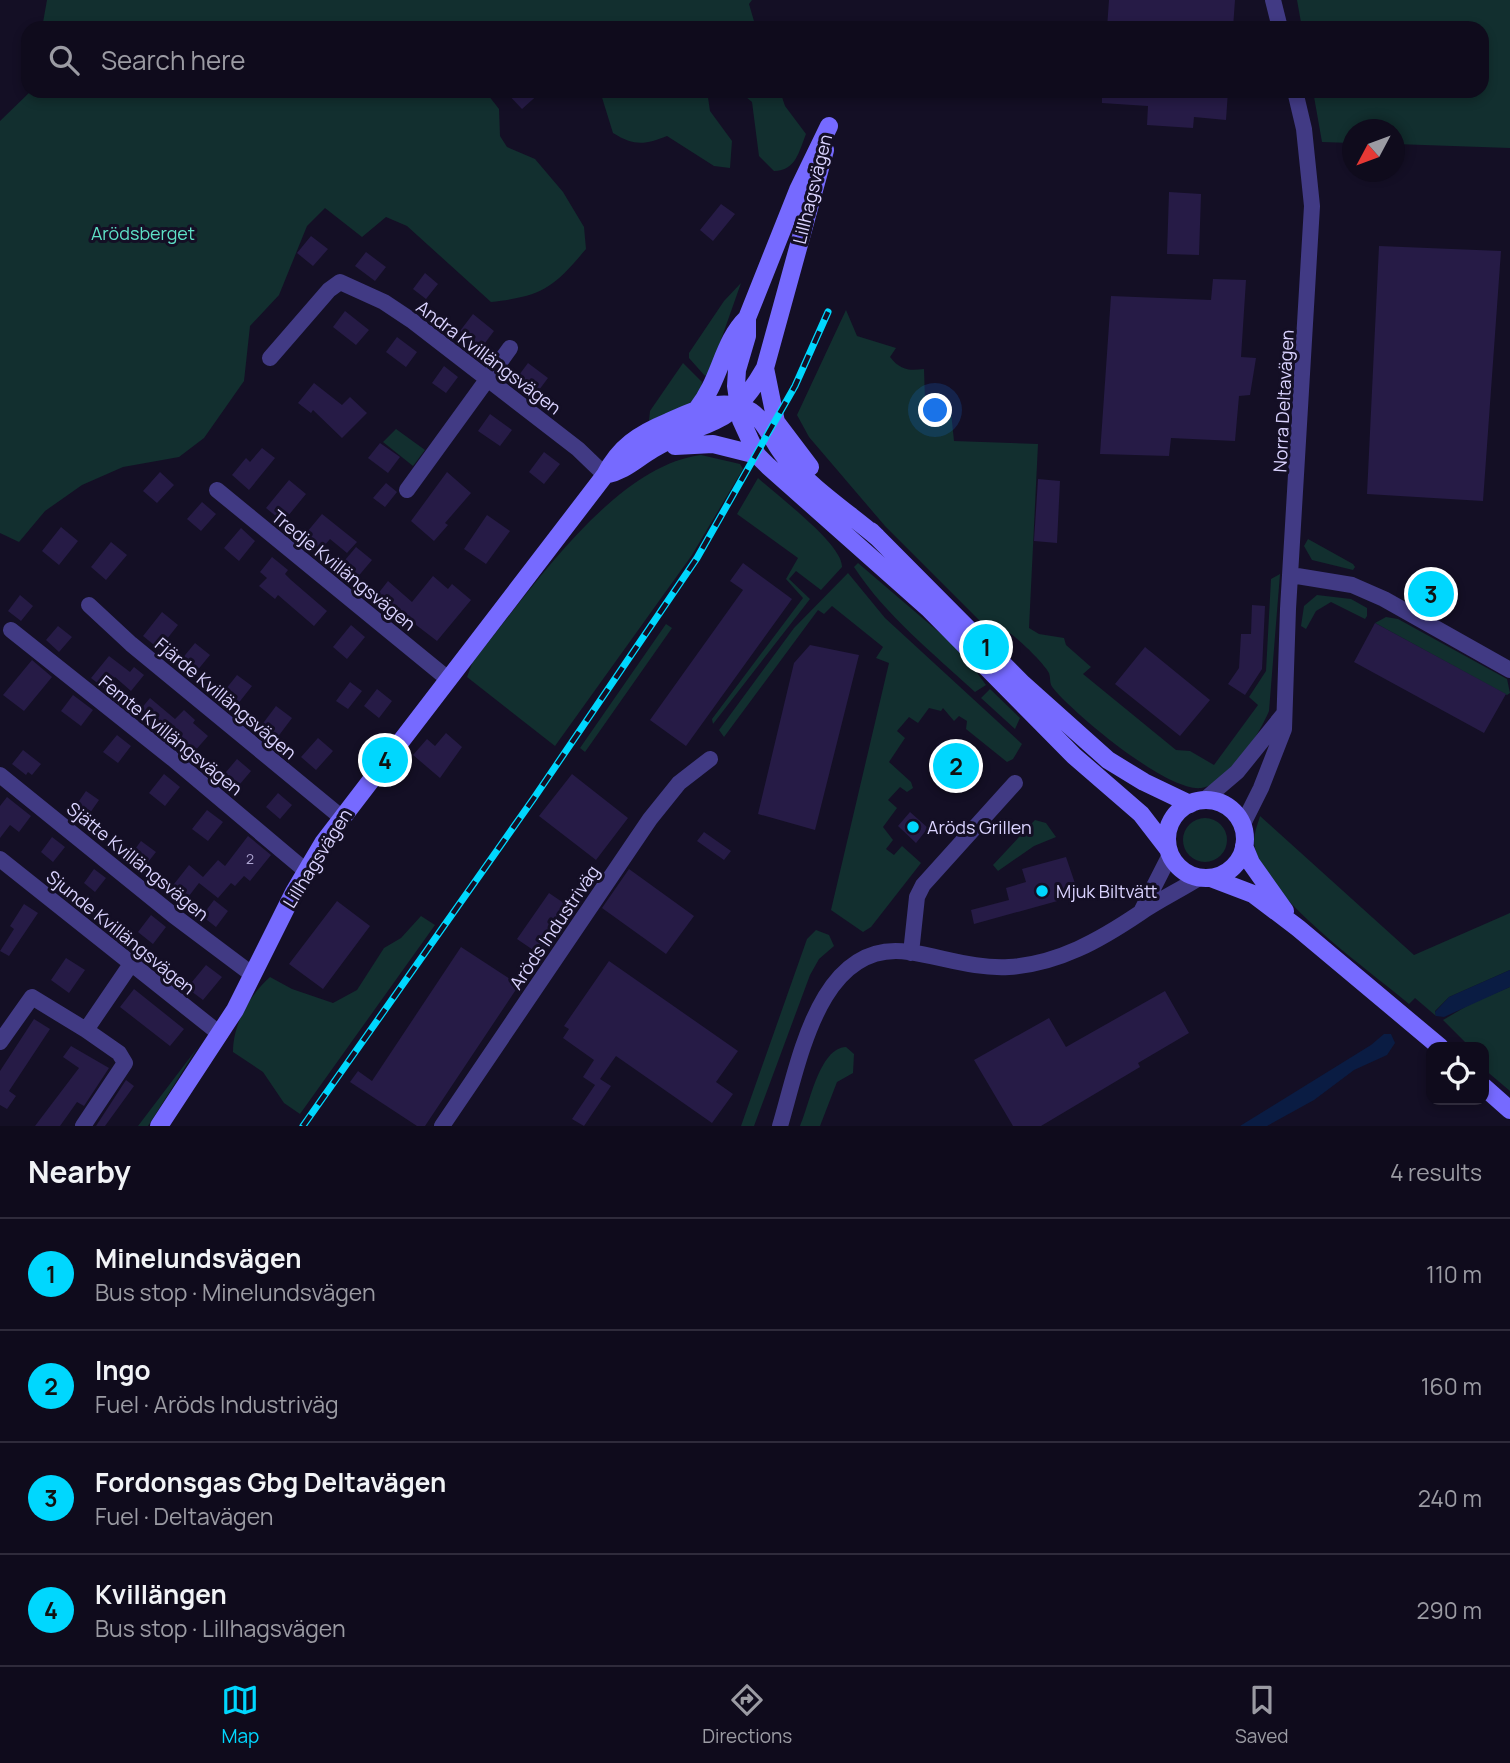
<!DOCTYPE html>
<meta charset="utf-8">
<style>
:root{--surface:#0f0b1c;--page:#1d1929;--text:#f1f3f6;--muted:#9b9ba3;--line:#2f2b3b;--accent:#00d7fe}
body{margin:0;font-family:Manrope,sans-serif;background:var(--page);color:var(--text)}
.controls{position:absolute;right:21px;bottom:21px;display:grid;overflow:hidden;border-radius:14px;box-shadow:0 4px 10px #0003}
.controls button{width:63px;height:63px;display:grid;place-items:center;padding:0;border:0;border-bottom:2px solid var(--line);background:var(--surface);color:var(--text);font:35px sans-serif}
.compass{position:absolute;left:1342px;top:119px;width:63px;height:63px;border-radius:50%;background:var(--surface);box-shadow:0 4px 10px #0003;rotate:229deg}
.you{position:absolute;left:936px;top:411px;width:24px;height:24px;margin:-18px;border:5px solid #fff;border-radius:50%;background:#1a73e8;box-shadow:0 0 0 10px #1a73e833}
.badge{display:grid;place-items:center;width:46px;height:46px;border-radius:50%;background:var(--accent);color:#111;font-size:23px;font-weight:700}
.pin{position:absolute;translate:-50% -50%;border:4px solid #fff;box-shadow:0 2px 7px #0006}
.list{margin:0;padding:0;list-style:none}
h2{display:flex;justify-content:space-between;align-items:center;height:91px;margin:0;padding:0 28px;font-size:30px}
h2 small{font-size:23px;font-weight:400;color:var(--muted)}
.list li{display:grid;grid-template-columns:46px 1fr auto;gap:21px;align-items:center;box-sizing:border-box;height:112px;padding:0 28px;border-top:2px solid var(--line)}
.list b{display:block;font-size:26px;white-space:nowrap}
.list p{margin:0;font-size:23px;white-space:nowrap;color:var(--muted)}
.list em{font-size:23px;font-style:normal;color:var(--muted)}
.icon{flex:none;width:38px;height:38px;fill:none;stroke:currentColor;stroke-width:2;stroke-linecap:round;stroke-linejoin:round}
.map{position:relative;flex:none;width:1510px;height:1126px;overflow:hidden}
.search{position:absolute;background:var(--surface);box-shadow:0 4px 10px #0003;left:21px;right:21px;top:21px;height:77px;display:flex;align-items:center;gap:18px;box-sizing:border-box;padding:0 24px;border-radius:21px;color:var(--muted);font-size:26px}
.sheet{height:539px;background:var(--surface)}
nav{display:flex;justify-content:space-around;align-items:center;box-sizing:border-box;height:98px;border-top:2px solid var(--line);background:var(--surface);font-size:19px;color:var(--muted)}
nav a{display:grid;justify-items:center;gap:4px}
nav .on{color:var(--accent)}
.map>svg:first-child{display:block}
.green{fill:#122f2f}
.water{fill:#0a1c43}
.building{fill:#261b46}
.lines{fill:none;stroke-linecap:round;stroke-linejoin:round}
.street{stroke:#413a84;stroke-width:16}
.secondary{stroke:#766aff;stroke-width:18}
.rail-casing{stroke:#00d7fe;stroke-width:7}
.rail{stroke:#140f25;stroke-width:4.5;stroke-dasharray:13;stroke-linecap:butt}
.poi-dot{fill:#00d7fe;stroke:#140f25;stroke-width:2.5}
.labels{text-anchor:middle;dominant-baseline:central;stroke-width:6;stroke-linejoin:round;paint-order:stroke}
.number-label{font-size:14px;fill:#ada5d1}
.street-label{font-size:18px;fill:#dad3ff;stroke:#140f25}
.park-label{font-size:18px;fill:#5ee0c6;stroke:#140f25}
.poi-label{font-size:18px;fill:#dad3ff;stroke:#140f25;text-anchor:start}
</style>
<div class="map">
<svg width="1510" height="1126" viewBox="0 0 1510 1126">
<rect width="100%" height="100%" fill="#140f25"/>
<path class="green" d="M47 0H752L749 4 756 28H42Z
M1297 0H1510V148L1395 144 1394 130H1352V143L1322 142 1313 91H1482V28H1302Z
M31 91H485L499 109 500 136 507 147 535 159 563 192 584 227 586 249C553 288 543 296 491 302L407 226 386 217 362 237 325 208 307 226 279 295 250 326 244 381 204 438 179 457 123 467 82 485 45 511 19 542 0 533V121Z
M600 91H707L710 111 732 141 730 168 714 166 667 136C645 145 634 146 613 133Z
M739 91H780L785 106 806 134C799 151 796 171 774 171L759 156 752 102Z
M741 283 710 371 705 376 689 358V353L724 301Z
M846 310 857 336 896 348 890 357C900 370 909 371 924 369L925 401 930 412H951L954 441 1038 444 1029 628 1039 634 1064 638 1066 645 1091 667 1083 674 1176 750 1190 751 1214 765 1258 705 1249 697 1266 671 1271 579 1280 574 1269 711C1260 733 1228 785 1201 788 1167 792 1074 714 1053 688 1049 683 1051 679 1049 673 1044 663 1009 628 998 627 995 627 991 628 988 629L885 526 809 437 797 415Z
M683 363 702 382C700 407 668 413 649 421L650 411Z
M396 429 425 450 413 466 383 442Z
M701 455 740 464 743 469 692 555 555 746 467 677 473 661C528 595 612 466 701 455Z
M758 478C776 495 843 544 842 567L821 590 796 571 789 579 810 599 713 724 712 719 803 598 786 579 798 558 737 514Z
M1308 539 1353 564 1355 567 1353 570 1312 560 1304 546Z
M858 563 961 651 986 685 975 692C933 653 886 616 854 567Z
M848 573 885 618 1022 744 1013 759 1007 762 966 729 967 721 959 716 954 721 943 708 941 711 929 708 918 723 909 717 897 731 905 738 889 762 911 782 913 788 907 792 900 787 888 800 897 808 883 827 893 840 886 849 894 855 902 846 921 863 871 927 863 932 831 910 889 663 876 658 883 647 832 606 824 614 818 610 724 737 719 730 794 628Z
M1317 595 1351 599 1367 608V616L1365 619 1331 602 1316 611 1306 629 1301 626 1304 606Z
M1386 617 1398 619 1507 679 1510 693 1507 695 1375 623Z
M666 624 672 628 585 752 580 748Z
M990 689 1020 718 1015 729 981 698Z
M1260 816 1414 955 1510 913V970L1449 997 1435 1011 1436 1016 1415 998 1409 1004C1369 970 1266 898 1255 848 1252 837 1257 827 1260 816Z
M1183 840a22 22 0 1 1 44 0a22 22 0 1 1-44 0Z
M1035 820 1046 823 1056 837 1034 846 998 871 993 865Z
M421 916 435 925 300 1114 284 1103 263 1072 233 1052C233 1024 249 996 270 977L292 989 333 1003 357 990 384 948 401 938Z
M816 930 829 935 834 946 819 959 810 975 754 1126H741L807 939Z
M1510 987V1091L1484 1069V1047H1470L1443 1020 1472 1003Z
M198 1047 148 1126H138Z
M846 1047 854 1054 853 1073 837 1082 820 1126H800C810 1104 819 1048 846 1047Z"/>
<path class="water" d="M1510 970V987L1444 1017 1436 1016 1435 1012 1449 997Z
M1384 1034H1391L1395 1043 1387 1055 1354 1070 1314 1100 1267 1126H1240L1371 1045Z"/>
<path class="building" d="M1109 0H1235L1233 28H1107Z
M505 91H542L522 109Z
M1102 91H1228L1226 120 1194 117 1193 128 1147 125 1148 106 1102 103Z
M1169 192 1201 194 1199 255 1167 254Z
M721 204 735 214 713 241 700 230Z
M311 236 328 249 313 266 297 253Z
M1379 246 1501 251 1483 501 1367 494Z
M366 252 386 267 375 281 355 266Z
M425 273 438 284 426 299 413 289Z
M1213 279 1246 280 1241 357 1256 358 1250 395 1239 396 1235 441 1171 438 1169 456 1100 454 1111 296 1211 300Z
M345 311 369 330 356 345 333 327Z
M473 314 494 331 482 347 460 331Z
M397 337 417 352 406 367 386 352Z
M528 363 548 378 536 394 516 379Z
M444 366 458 377 446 393 432 383Z
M314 383 342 405 350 397 367 413 342 438 313 410 311 413 298 403Z
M490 414 512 430 500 446 478 431Z
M380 443 400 457 388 473 368 458Z
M262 448 275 458 249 490 232 475 246 458 250 462Z
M544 452 560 464 544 484 529 472Z
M160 472 174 485 157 503 143 491Z
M447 472 471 493 445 523 448 525 434 541 411 521Z
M1038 479 1060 481 1057 543 1034 541Z
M289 480 306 494 283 522 266 508Z
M386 483 397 492 385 507 373 498Z
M202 502 216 514 201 531 187 519Z
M322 514 357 542 347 553 330 539 319 552 302 538Z
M487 515 510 531 486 564 464 549Z
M61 527 78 541 59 565 42 551Z
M241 528 255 541 239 561 224 548Z
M111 542 127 555 106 580 91 567Z
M356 547 372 560 356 579 340 566Z
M272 557 288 570 285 574 291 580 327 611 314 626 278 595 275 599 259 586 267 578 260 572Z
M743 563 792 599 686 746 650 720 743 590 730 581Z
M433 576 448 589 452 584 471 600 437 641 377 595 388 581 412 602Z
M20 595 33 606 21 621 8 611Z
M1252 605 1265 606 1262 669 1245 695 1228 684 1239 668 1241 634H1251Z
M162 612 178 625 159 649 143 636Z
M1375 623 1506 694 1484 733 1354 662Z
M351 625 365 637 347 659 333 647Z
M58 626 72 637 59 652 46 640Z
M195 643 210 655 196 672 181 660Z
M810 645 859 655 815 830 758 814 794 663Z
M1145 647 1210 700 1180 736 1115 684Z
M109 656 130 672 134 667 144 675 131 691 115 677 105 689 91 678Z
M32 660 52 677 24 711 3 695Z
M237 675 252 686 237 705 222 694Z
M350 682 362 691 348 709 336 701Z
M377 689 392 701 379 718 364 706Z
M73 695 93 710 81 726 61 711Z
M150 698 175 719 184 710 195 720 193 723 208 736 194 752 140 710Z
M276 706 292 718 277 738 261 726Z
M446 733 462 747 440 778 413 755 427 739 435 746Z
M117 735 131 746 118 763 103 752Z
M318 738 333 751 316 770 301 757Z
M940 743 976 773 966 785 930 756Z
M23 750 41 764 32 775 28 772 26 775 12 764Z
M237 759 251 771 235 790 221 778Z
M164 774 180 787 165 806 149 793Z
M572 774 628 818 596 860 539 816Z
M86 791 99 800 83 823 70 814Z
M278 793 292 805 280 819 266 807Z
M7 797 31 816 19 832 10 825 0 838V806Z
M207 810 223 822 208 841 192 829Z
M910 812 928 828 916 843 898 826Z
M704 832 731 851 724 860 697 841Z
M248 836 271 855 250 881 244 876 235 886 231 883 218 898 199 883 182 905 167 893 189 865 203 877 218 860 225 866Z
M52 837 65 847 53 862 41 852Z
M141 841 156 852 141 871 127 860Z
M1066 857 1079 895 974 924 971 910 1009 900 1006 888 1026 882 1022 869Z
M94 869 106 878 95 892 84 883Z
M629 869 694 916 666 954 602 908Z
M549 893 571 908 539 954 517 939Z
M214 900 228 911 216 927 202 916Z
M337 901 370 926 323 989 289 964Z
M24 904 38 913 9 956 0 951 14 929 10 926Z
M151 915 166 927 153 944 138 932Z
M461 947 519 985 425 1126H417L350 1082 358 1071 372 1081Z
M66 958 85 970 69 993 51 980Z
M609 961 738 1051 716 1082 733 1094 712 1123 616 1056 600 1079 611 1086 584 1126 572 1119 595 1085 583 1077 594 1060 563 1038 569 1029 564 1026Z
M206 965 222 977 203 1000 187 988Z
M134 989 184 1029 170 1046 120 1007Z
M1165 991 1189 1033 1138 1063 1140 1067 1041 1126H1013L974 1060 1049 1018 1066 1047Z
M34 1019 50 1029 9 1091 16 1096 7 1109 0 1105V1071Z
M71 1046 109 1068 84 1106 77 1102 60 1126H35L79 1068 63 1057Z
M126 1080 134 1086 105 1126H96Z"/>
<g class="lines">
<path class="street" d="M1273 0 1280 28
M270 358 329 290 340 282 384 302 411 320 578 449 605 475
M217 490 448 679
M407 490 510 348
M1291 575 1352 585 1384 599 1510 670
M89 605 131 644 341 817
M11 630 173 759 306 871
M0 775 173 915 253 975
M1203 801 1237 772 1283 715
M1242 826 1261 788 1284 729 1288 609 1312 206 1304 129 1295 91
M0 859 220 1034
M1142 910 1170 855
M911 953 917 897 923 885 1015 783
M0 1042 32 997 86 1030 131 964
M83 1126 125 1063 119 1053 86 1030
M442 1126 650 819 679 783 710 759
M780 1126C799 1063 819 938 909 952 943 957 974 969 1009 967 1058 964 1100 940 1140 913 1159 900 1180 890 1199 878"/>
<path class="secondary" d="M829 126 798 190 747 318V336L737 370 736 386 741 420 757 455 768 466 928 608 1074 756 1141 814 1168 849
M765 368 776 422 810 467
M697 409C721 379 722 342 747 318
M675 446 713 444 757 455
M605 475C625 471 636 459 653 449 707 417 729 432 765 368L825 150
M871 531 1023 684 1108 760 1144 782 1190 804
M1167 839a39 39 0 1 1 78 0a39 39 0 1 1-78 0Z
M1244 846 1251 863 1285 911
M1211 878 1253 894 1298 928 1440 1047
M1484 1087 1510 1110
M159 1126 235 1010 294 892 323 843 605 475C619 447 639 434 668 422 693 411 717 398 744 408 764 415 772 442 785 457 811 488 846 511 877 537"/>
<defs>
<path id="rail" d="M303 1126 534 798 697 558 795 386 828 312"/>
</defs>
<use href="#rail" class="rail-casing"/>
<use href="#rail" class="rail"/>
</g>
<g class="poi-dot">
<circle cx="913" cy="827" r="7"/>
<circle cx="1042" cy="891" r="7"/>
</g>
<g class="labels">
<g class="number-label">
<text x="250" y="858">2</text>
</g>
<g class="street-label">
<text transform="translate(812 189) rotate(-76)">Lillhagsvägen</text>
<text transform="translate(489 357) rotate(37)">Andra Kvillängsvägen</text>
<text transform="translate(1283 401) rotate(-87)">Norra Deltavägen</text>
<text transform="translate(344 570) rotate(39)">Tredje Kvillängsvägen</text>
<text transform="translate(226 698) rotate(40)">Fjärde Kvillängsvägen</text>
<text transform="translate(171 735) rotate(39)">Femte Kvillängsvägen</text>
<text transform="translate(317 858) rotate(-58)">Lillhagsvägen</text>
<text transform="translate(138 861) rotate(39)">Sjätte Kvillängsvägen</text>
<text transform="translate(554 927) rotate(-56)">Aröds Industriväg</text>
<text transform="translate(121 932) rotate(39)">Sjunde Kvillängsvägen</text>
</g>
<g class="park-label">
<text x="143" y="233">Arödsberget</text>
</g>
<g class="poi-label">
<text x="927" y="827">Aröds Grillen</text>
<text x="1056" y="891">Mjuk Biltvätt</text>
</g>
</g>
</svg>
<div class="controls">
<button><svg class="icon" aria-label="locate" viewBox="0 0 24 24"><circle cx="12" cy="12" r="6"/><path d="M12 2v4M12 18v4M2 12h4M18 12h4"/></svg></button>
</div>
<svg class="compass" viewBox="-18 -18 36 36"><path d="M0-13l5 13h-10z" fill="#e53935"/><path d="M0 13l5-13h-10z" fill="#9b9ba3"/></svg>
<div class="you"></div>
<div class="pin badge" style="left:986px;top:647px">1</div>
<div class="pin badge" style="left:956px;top:766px">2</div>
<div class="pin badge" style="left:1431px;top:594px">3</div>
<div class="pin badge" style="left:385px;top:760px">4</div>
<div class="search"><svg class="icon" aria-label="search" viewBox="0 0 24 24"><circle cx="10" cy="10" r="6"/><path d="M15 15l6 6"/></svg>Search here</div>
</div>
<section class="sheet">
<h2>Nearby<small>4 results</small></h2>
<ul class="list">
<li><span class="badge">1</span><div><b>Minelundsvägen</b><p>Bus stop · Minelundsvägen</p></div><em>110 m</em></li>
<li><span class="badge">2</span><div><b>Ingo</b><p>Fuel · Aröds Industriväg</p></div><em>160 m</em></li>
<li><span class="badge">3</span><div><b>Fordonsgas Gbg Deltavägen</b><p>Fuel · Deltavägen</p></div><em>240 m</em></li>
<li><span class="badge">4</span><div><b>Kvillängen</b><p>Bus stop · Lillhagsvägen</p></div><em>290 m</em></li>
</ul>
</section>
<nav>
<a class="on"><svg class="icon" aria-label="map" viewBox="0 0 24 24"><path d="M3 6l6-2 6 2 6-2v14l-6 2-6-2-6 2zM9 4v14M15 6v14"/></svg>Map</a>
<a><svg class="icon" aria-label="directions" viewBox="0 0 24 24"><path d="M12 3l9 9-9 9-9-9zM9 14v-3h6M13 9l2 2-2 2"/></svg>Directions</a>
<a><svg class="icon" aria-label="saved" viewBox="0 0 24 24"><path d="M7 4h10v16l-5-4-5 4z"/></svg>Saved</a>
</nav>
